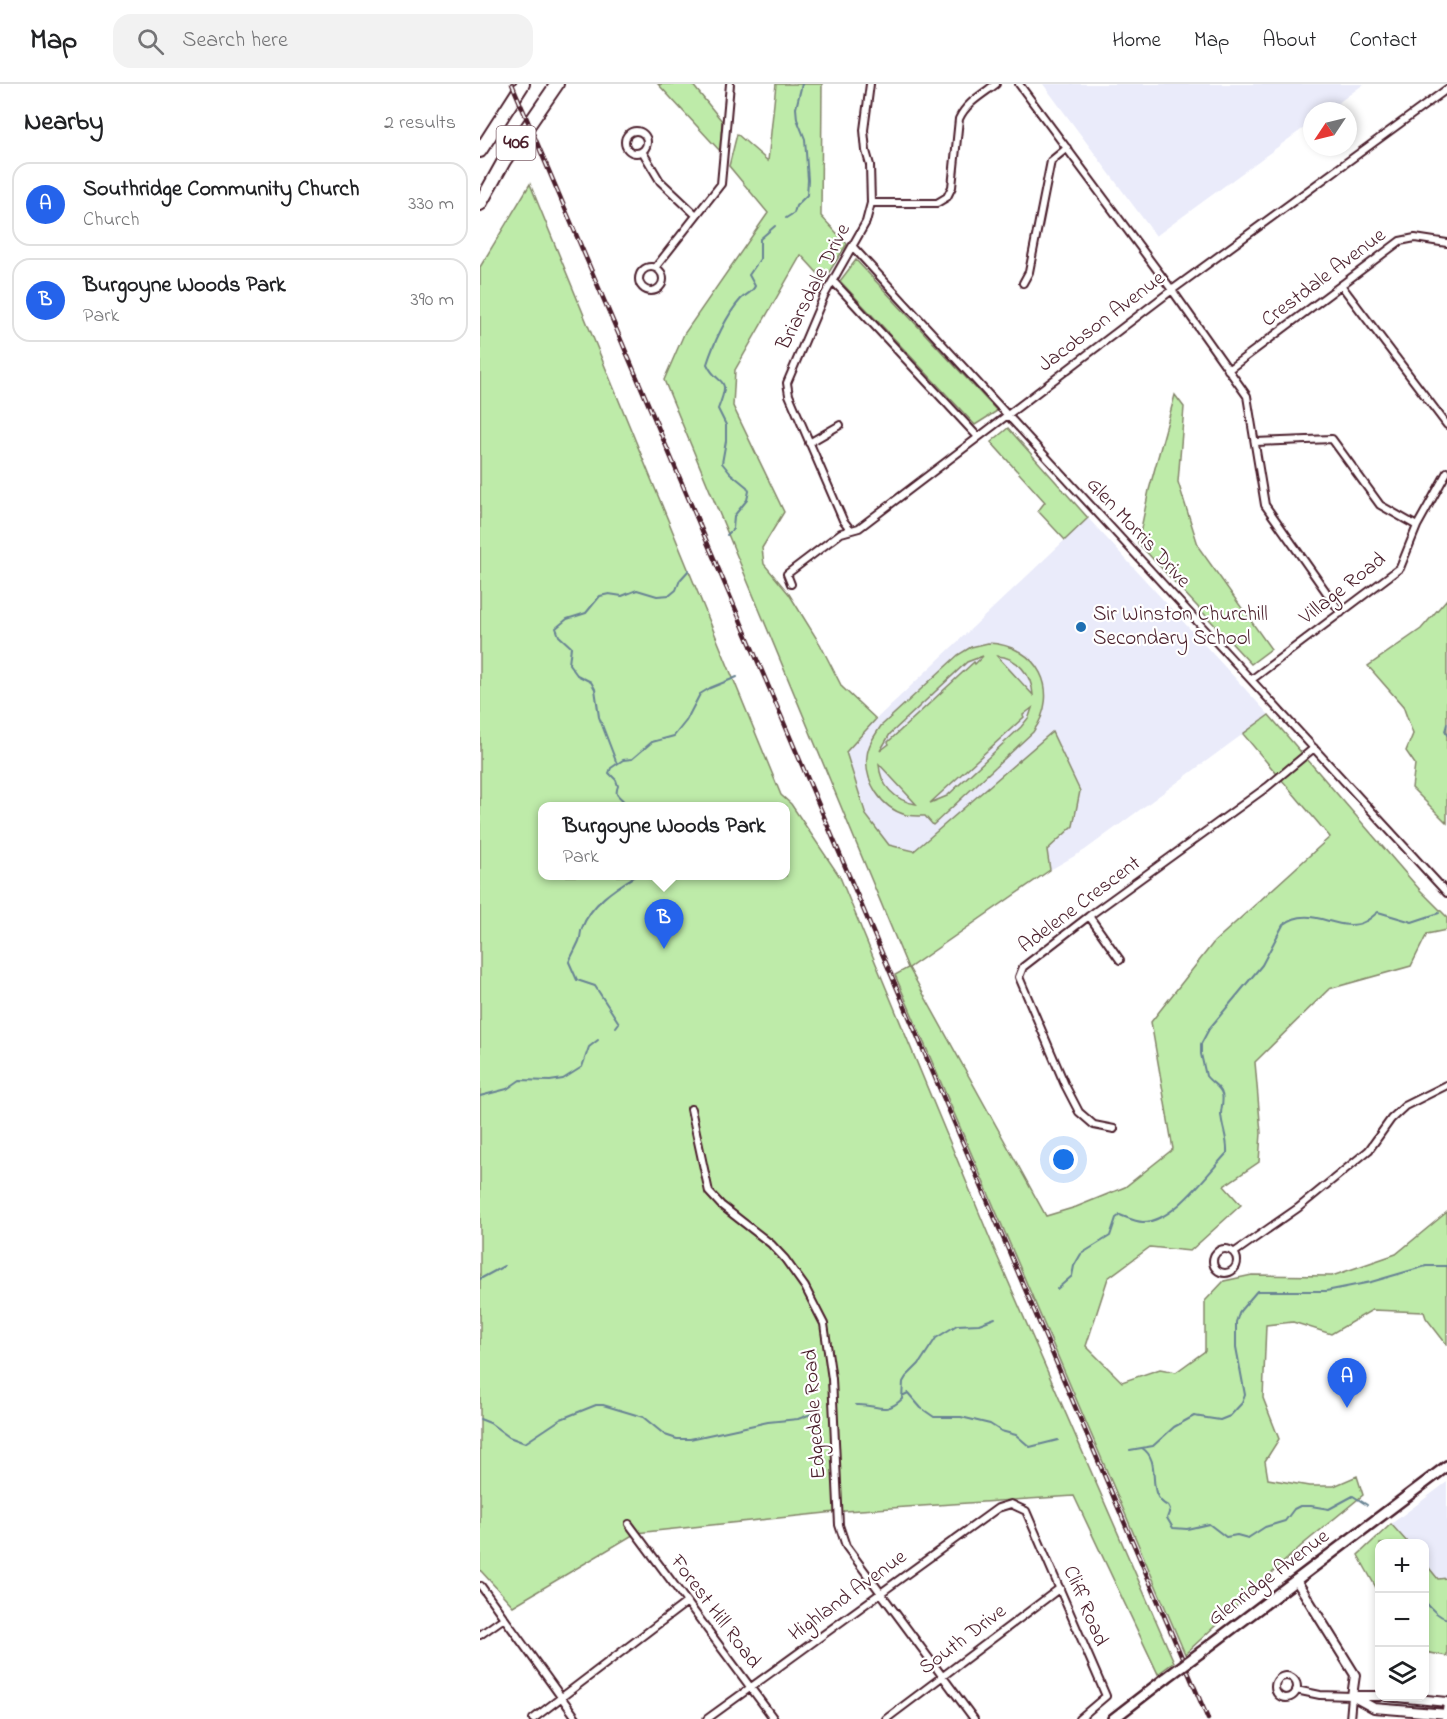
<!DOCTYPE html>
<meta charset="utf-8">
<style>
:root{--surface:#fff;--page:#f2f2f2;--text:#202124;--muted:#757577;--line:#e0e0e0;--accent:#2563eb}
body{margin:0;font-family:"Indie Flower",sans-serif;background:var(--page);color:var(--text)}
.controls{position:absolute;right:18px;bottom:18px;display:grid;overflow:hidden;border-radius:12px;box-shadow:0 3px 9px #0003}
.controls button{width:54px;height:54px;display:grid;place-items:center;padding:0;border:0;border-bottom:2px solid var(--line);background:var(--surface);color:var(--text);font:30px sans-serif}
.compass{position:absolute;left:823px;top:18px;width:54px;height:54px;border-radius:50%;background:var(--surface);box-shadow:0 3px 9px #0003;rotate:235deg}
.you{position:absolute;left:584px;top:1076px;width:21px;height:21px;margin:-15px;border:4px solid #fff;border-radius:50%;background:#1a73e8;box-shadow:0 0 0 9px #1a73e833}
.badge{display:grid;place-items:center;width:39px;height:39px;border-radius:50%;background:var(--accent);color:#fff;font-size:20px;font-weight:700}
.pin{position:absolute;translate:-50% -50px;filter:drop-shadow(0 2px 3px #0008)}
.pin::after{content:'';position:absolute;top:32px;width:21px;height:18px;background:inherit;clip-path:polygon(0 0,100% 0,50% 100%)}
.popup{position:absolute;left:58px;top:718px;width:252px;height:78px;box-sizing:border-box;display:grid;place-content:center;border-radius:12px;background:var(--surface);filter:drop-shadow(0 2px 4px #0005);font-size:20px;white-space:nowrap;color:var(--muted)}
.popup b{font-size:22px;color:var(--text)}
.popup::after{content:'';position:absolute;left:50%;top:100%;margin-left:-12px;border:12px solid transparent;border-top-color:var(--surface)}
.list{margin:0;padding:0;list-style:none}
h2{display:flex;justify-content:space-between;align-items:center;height:78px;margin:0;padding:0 24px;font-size:26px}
h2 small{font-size:20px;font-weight:400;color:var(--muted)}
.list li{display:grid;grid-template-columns:39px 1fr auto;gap:18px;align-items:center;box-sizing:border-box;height:84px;margin:0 12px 12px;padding:0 12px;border:2px solid var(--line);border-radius:18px}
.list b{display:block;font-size:22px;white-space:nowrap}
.list p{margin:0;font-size:20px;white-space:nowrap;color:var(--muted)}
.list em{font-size:20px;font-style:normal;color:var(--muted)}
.icon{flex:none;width:33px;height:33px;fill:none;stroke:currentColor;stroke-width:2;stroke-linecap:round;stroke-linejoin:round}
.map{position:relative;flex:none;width:967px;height:1635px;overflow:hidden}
header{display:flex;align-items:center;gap:36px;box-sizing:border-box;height:84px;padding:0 30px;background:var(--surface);border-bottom:2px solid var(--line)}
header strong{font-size:28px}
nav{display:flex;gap:33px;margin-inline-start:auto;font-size:21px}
.search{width:420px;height:54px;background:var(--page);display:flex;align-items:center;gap:15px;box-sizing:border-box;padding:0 21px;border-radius:18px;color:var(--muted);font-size:22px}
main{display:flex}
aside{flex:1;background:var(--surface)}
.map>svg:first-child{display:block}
.built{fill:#eaebfa}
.green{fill:#beeba9;stroke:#84856a;stroke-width:1.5;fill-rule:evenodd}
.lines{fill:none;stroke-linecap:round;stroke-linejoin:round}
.stream{stroke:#678393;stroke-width:2}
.minor-casing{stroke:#4a1f2b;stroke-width:10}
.tertiary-casing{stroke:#4a1f2b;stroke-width:12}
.secondary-casing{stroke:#4a1f2b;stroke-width:14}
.motorway-casing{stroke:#4a1f2b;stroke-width:16}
.minor{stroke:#fff;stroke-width:6}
.tertiary{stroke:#fff;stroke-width:8}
.secondary{stroke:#fff;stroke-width:9}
.motorway{stroke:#fff;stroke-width:12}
.rail-casing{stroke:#4a1f2b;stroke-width:4.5}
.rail{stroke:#fff;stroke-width:2;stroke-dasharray:7;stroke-linecap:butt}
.secondary-bridge-casing{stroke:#4a1f2b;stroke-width:14;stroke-linecap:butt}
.secondary-bridge{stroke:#fff;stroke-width:9}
.poi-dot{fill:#1f6fb2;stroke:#fff;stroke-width:2}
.labels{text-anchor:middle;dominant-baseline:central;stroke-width:4.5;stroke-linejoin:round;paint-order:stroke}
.shield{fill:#fff;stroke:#80626b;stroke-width:1.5}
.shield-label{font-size:20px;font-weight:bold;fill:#4a1f2b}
.street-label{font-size:21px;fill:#4a1f2b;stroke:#fff}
.poi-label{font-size:21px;fill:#4a1f2b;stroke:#fff;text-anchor:start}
</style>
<header>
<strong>Map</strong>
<div class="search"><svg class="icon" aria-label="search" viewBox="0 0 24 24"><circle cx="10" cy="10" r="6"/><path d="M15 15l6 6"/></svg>Search here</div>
<nav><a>Home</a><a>Map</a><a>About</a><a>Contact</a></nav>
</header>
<main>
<aside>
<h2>Nearby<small>2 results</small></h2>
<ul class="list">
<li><span class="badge">A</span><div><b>Southridge Community Church</b><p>Church</p></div><em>330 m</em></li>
<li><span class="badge">B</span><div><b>Burgoyne Woods Park</b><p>Park</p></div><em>390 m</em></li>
</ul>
</aside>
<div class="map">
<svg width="967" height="1635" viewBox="0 0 967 1635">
<rect width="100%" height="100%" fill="#fff"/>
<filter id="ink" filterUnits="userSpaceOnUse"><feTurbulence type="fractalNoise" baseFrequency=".0167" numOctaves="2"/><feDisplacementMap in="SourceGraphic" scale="12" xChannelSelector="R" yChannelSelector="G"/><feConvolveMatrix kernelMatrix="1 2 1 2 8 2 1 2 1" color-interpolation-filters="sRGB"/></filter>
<g filter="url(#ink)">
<path class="built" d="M563 0H884L847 27H832V38L676 152Z
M608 434 789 631 605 766 570 786 567 766 593 742 571 649 434 767 409 761 386 731 366 668 396 635Z
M967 1398V1494L958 1495 945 1479 944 1460 928 1459 911 1440Z"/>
<path class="green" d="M178 0H212L242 37 240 67Z
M296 0H342L341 132 367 160 344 196 321 171 255 286 253 322 304 428 282 464 284 480 309 510 340 560 362 603 396 635 366 668 386 731 409 761 434 767 572 648 600 707 593 742 567 766 570 786 429 884 566 1132 596 1123 645 1103 693 1065 671 938 734 858 850 753 763 650 789 631 940 806 967 833V846L947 850 931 882 849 905 775 978 781 1049 779 1078 744 1102 761 1121 710 1167 670 1163 628 1194 606 1262 642 1298 680 1285 696 1288 725 1267V1217L744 1197 772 1191 852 1192 916 1170 967 1128V1261L946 1234 944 1228 892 1226 851 1250 813 1238 786 1241 783 1314 799 1355 785 1377 788 1395 829 1402H854L877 1392 883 1411 821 1462 705 1570 415 891 428 884 184 296 204 250 288 129 249 82 257 50 288 77Z
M50 100 301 711 311 720 360 793 515 1167 694 1578 678 1590 594 1412 365 1427 156 1449 33 1522 0 1486V183ZM63 722H306V792H63Z
M376 176 517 327 495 341 360 197Z
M695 311 704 323 698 398 719 464 791 565 771 580 658 459 669 406Z
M528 344 608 434 585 456 558 427 565 418 511 358Z
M967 515V739L932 704 935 680 926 667 933 650 923 622 888 582 941 545Z
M508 559C558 561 582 607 553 648L453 741 445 732C438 732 432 732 426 731 401 724 384 697 387 672 388 661 395 651 401 642L478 571 491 563ZM503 572 495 580 494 578 408 658 409 660 400 667 410 650 487 578ZM517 572C537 573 552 591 553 611ZM552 624 549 633 541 643 467 712 450 719 544 633 543 631ZM399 680 436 720C415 717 400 701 399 680Z
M911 1440 928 1459 900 1460 899 1509 878 1471Z
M945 1479 958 1495 967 1494V1572L945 1568Z"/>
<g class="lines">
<path class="stream" d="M306 134 314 129 316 122 327 111 328 96 325 55 317 35 316 24 322 0
M247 451 253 445 254 432 267 416 269 407 267 403 250 389 242 379 246 357V341L238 325C252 289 239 305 227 280 233 261 247 230 261 215 266 210 272 209 275 202L269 191 280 175V155L295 142
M967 640 965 647 967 651
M137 680 119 633 115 605 111 598 97 591 89 580 91 563 79 552 76 544 87 535 106 529 120 512 129 510 142 512 157 506 177 512 190 511 196 506 200 496 209 486
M146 722C143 711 133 715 138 702L136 696 129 689 131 684 143 676 152 675 172 658 194 652 206 637 220 610 230 604 257 593
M136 943 139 939 115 902 97 896 89 878C92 871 96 864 99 857 101 853 100 848 102 844 111 820 134 805 155 792
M0 1012 27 1005 40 996 70 997 83 995 102 983 109 963 118 956
M0 1195 24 1182
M577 1205 592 1192 594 1182 601 1170 630 1152 636 1134 640 1131C648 1134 655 1138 663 1138 694 1138 727 1090 747 1069 748 1055 742 1044 741 1030 741 1024 744 1016 742 1010 740 1002 731 999 726 992L721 970V960L729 945 782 881 803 841C832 818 859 852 886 837 890 835 894 831 898 828L932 838 959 829
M422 1312 428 1309 441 1324 454 1333H481L510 1340 521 1347 536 1351 550 1363 578 1356
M376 1321C398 1320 404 1332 422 1315L423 1298 426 1293 439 1280 456 1254 477 1241 499 1240 515 1234
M0 1335 10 1339 29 1353 45 1359 81 1335 116 1321H123L163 1333 185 1351 197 1355H210L288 1338 318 1335 334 1329
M662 1364C684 1378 663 1410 688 1422L690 1426 687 1434 693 1444 707 1445 729 1440 746 1453 757 1451 768 1454 785 1443 805 1437 814 1425 820 1422H831L849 1425 873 1412 887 1421
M650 1366 673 1362 694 1343 714 1332 740 1336 750 1332 762 1319 765 1311 756 1263V1238L760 1227 777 1207H846L891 1198 946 1182H967
M944 1516C950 1524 957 1532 967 1535"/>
<defs>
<path id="minor" d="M539 0 692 206 767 312 785 421 861 529
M145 58a11 11 0 1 1 22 0a11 11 0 1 1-22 0Z
M162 67 180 97 216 131
M391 119H457L467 113 472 103 479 35C486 19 503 10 516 0
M373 163 967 809
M159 195a12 12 0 1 1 24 0a12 12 0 1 1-24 0Z
M175 184 241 100 250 0
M353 197 498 353
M543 199 549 188 571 77 587 64
M861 201 967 341
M748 286 920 157 935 154 967 159
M776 358 852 355 900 421 937 442
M329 359 360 341
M370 445 363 436 309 311 307 299 344 212 386 138 391 119 390 81 386 67 384 46 390 0
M311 500 307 490 361 449 379 444 692 206 967 5
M771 596 920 484 937 442 967 388
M609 832 640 876
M211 1025 229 1108 241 1121 291 1160 305 1175 325 1203 344 1240 352 1295 359 1441 366 1462 494 1635
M634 1045 614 1041 599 1028 585 1001 539 893 543 883 609 832 787 703 834 664
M733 1177a12 12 0 1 1 24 0a12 12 0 1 1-24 0Z
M755 1168 818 1124 889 1066 911 1035 925 1022 967 1001
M149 1440 294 1635
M1 1502 97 1635
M0 1551 24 1534
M795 1603a11 11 0 1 1 22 0a11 11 0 1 1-22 0Z
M816 1606 840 1611 872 1612 870 1635
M53 1635 207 1518
M227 1635 518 1424 531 1420 546 1427 626 1612 599 1635
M406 1635 580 1504
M965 1635 967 1619"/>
<path id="tertiary" d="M816 1496 875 1591 872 1612
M872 1612 894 1624 967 1630
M874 1612H900
M906 1612 967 1618"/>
<path id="secondary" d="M721 1568 967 1382
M633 1635 686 1594"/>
<path id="motorway" d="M0 67 43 0
M0 120 24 77 77 0"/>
</defs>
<use href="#minor" class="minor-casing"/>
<use href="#tertiary" class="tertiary-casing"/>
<use href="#secondary" class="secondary-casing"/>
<use href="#motorway" class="motorway-casing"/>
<use href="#minor" class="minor"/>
<use href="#tertiary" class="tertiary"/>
<use href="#secondary" class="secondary"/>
<use href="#motorway" class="motorway"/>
<defs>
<path id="rail" d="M32 0 728 1635"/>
</defs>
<use href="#rail" class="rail-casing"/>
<use href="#rail" class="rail"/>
<defs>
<path id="secondary-bridge" d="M686 1594 721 1568"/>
</defs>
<use href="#secondary-bridge" class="secondary-bridge-casing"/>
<use href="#secondary-bridge" class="secondary-bridge"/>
</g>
</g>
<circle class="poi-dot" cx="601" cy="543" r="6"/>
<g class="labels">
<rect class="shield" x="16.5" y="42" width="39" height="34" rx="4.5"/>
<g class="shield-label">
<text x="36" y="59">406</text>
</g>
<g class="street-label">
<text transform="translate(844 194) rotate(-37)">Crestdale Avenue</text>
<text transform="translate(334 203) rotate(-63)">Briarsdale Drive</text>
<text transform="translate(622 238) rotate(-37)">Jacobson Avenue</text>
<text transform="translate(658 449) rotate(47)">Glen Morris Drive</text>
<text transform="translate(863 505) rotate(-38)">Village Road</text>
<text transform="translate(600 821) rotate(-37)">Adelene Crescent</text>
<text transform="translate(335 1330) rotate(-94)">Edgedale Road</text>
<text transform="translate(789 1494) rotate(-37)">Glenridge Avenue</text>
<text transform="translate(368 1512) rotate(-36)">Highland Avenue</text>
<text transform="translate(605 1522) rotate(67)">Cliff Road</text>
<text transform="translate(235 1528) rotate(53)">Forest Hill Road</text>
<text transform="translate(483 1556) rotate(-37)">South Drive</text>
</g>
<g class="poi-label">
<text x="613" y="531">Sir Winston Churchill<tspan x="613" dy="24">Secondary School</tspan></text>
</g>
</g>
</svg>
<div class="controls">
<button>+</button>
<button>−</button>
<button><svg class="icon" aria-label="layers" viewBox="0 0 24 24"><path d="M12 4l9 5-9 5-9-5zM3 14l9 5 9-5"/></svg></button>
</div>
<svg class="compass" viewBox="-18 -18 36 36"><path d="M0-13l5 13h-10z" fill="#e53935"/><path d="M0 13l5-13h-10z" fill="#757577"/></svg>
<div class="you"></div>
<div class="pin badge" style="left:867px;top:1324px">A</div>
<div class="pin badge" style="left:184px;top:865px">B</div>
<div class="popup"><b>Burgoyne Woods Park</b>Park</div>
</div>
</main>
